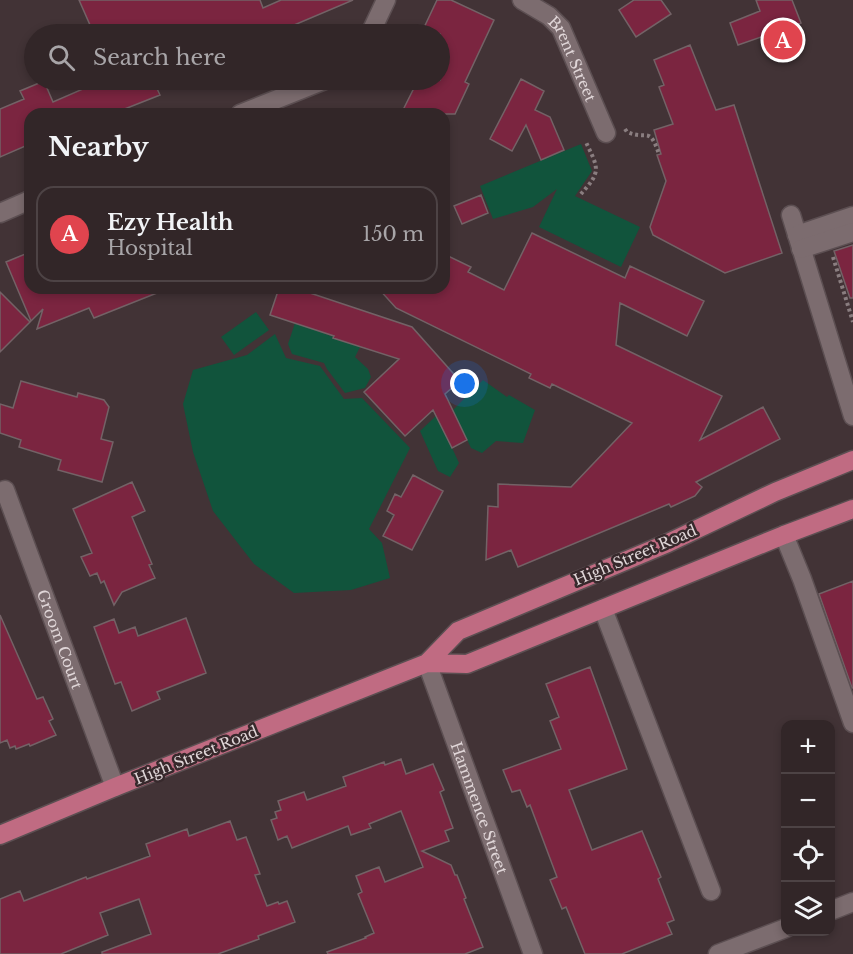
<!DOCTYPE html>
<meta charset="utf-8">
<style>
:root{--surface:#322628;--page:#3a2e30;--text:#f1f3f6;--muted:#a8a5a8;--line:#4d4345;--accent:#45d49f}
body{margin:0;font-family:"Libre Baskerville",serif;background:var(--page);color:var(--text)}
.controls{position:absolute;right:18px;bottom:18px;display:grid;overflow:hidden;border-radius:12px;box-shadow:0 3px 9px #0003}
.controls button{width:54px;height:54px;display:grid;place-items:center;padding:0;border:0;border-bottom:2px solid var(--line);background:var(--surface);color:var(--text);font:30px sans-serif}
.you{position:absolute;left:465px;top:384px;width:21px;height:21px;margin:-15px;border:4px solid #fff;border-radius:50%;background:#1a73e8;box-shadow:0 0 0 9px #1a73e833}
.badge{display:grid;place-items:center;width:39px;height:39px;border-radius:50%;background:var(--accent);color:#fff;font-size:20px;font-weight:700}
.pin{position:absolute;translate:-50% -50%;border:3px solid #fff;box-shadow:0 2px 6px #0006}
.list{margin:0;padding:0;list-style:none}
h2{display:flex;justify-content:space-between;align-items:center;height:78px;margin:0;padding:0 24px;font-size:26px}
h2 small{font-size:20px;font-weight:400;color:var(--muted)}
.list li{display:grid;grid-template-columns:39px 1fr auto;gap:18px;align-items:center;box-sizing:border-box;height:96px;margin:0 12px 12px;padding:0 12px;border:2px solid var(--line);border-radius:18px}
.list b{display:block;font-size:22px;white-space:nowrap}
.list p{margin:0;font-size:20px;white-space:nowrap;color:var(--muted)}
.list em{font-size:20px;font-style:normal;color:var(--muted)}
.icon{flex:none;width:33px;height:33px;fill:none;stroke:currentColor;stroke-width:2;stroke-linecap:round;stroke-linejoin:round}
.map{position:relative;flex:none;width:853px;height:954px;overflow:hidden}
.search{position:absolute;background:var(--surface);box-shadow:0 3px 9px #0003;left:24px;top:24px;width:426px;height:66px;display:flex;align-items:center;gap:15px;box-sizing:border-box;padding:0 21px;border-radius:33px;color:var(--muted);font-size:22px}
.panel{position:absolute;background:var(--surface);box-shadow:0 3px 9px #0003;left:24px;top:108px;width:426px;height:186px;border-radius:18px}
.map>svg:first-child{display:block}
.green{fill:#11543c}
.building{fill:#7b2540;stroke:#736266;stroke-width:1.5}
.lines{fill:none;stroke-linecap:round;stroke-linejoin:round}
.minor-casing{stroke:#5c4f52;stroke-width:21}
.major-casing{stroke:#5c4f52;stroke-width:21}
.path{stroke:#8a7e80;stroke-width:4;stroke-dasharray:3 3;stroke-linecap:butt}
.minor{stroke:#7c6c6f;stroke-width:18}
.major{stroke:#c06b82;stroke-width:18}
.labels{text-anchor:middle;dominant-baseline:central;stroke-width:5;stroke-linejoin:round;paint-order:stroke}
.street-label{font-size:15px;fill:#e0d6d8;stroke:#37292c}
</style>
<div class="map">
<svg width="853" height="954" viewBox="0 0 853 954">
<rect width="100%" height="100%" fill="#423336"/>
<path class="green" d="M581 144 592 171 575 196 640 227 621 267 539 227 557 189 533 207 493 219 480 186Z
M256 312 269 330 234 355 221 337Z
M295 323C317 330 338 339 360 347L355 357 368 369 371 377 365 388 345 393 327 369 324 363 292 354 288 344Z
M275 334 286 358 320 366 344 399 362 398 410 448 369 529 382 543 390 578 351 590 294 593 254 564 213 511 193 452 183 404 193 370 247 355Z
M483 380 507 397 509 395 535 410 523 443 496 441 482 453 471 448 453 410Z
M437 415 459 463 450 477 438 471 420 431Z"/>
<path class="building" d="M79 0H260L263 8 281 0H353L273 34H94Z
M437 0H451L494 20 465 82 469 84 455 114H401L418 80H440V34H421Z
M634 0H661L671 14 636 37 619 10Z
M756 0H792L801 23 738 45 730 23 760 11Z
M690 45 716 110 734 105 782 253 725 273 653 235 650 227 666 181 657 155 661 154 654 130 673 124 659 87 664 85 654 60Z
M521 79 544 91 535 110 550 117 564 150 541 160 526 125 512 151 490 139Z
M87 80H153L160 95 112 114H30V144L0 157V109L24 99 20 91 44 81 53 102 90 86Z
M481 195 488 213 462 224 454 206Z
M532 233 625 278 630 266 704 301 687 336 620 303 616 345 722 396 700 440 763 407 780 439 696 482 702 487 695 496 671 507 669 504 518 567 511 550 486 560 488 506 498 507V484L571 487 632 423 552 384 550 388 529 378 531 374 396 308 378 288H444V254L471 267 468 272 504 290Z
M853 245V298H850L834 251Z
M30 252V288L167 289 94 318 89 308 37 329 43 309 31 321 6 262Z
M279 288H295L412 327 460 381 445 394 467 440 452 448 433 410 405 436 364 392 399 359 333 338 334 336 270 315Z
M0 292 30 322 0 352Z
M21 381 77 397 78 393 104 400 109 407 101 439 113 442 102 482 58 470 61 460 19 447 21 440 0 433V404L13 408Z
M413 475 443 491 412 550 383 536 394 515 387 511 395 494 401 497Z
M132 482 145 511 132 517 152 564 149 565 155 578 122 592 114 605 104 581 101 583 97 573 90 576 81 557 92 553 73 509Z
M853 581V688H852L819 594Z
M0 615 37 699 43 697 53 719 49 721 56 735 30 746 29 744 16 749 15 746 10 748 7 740 0 743Z
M186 618 206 673 157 692 160 699 132 711 121 682 115 684 94 627 114 619 119 633 135 627 138 636Z
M590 667 627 769 569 790 592 850 642 831 661 877 658 879 674 920 667 923 672 934 622 954H585L566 907 562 909 550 880 557 877 530 805 527 807 520 790 512 792 503 770 561 749 550 721 559 717 546 684Z
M401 759 406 774 433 764 444 790 440 792 453 828 445 831 449 841 422 851 451 865 455 875H457L466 898 464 899 483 947 465 954H328L327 952 366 938 365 937 374 933 358 894 362 892 356 876 379 867 385 882 423 867 401 811 369 824 371 828 351 835 348 826 292 848 287 836 278 840 271 820 277 818 275 812 281 810 278 801 304 792 307 800 346 786 343 777 384 762 385 765Z
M230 821 237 840 246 837 260 874 255 875 267 906 278 902 279 904 287 901 295 922 258 936 259 939 218 954H102V952L151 934 139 899 100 913 108 935 61 954H0V899L20 891 24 901 86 877 87 879 150 856 146 844 187 829 189 836Z"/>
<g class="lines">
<defs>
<g id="minor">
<path id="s1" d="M522 0 549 16 561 28 606 133"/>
<path d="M370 34 386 0"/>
<path d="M240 114 325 80"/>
<path d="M0 213 30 200"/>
<path d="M791 215 853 416"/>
<path d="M797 235 853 216"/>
<path d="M801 249 853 232"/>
<path id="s2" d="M5 490 115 787"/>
<path d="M784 535 802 579 853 723"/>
<path d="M603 609 711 891"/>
<path id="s3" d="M427 663 533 954"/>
<path d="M830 911 853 902"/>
<path d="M718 954 786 928"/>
</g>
<path id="major" d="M427 663 458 631 668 543 775 492 853 460
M0 835 115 787 427 663 467 664 784 535 853 509"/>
</defs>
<use href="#minor" class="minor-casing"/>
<use href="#major" class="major-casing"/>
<path class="path" d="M625 129 627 132C648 141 649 125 659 154
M581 194C586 188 593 181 595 174 599 165 589 150 586 142
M833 257 853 322"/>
<use href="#minor" class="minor"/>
<use href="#major" class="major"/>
</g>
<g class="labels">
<g class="street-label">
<text stroke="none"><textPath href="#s1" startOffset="81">Brent Street</textPath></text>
<text transform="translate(635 555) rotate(-23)">High Street Road</text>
<text stroke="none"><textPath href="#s2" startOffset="159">Groom Court</textPath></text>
<text transform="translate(196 755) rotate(-22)">High Street Road</text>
<text stroke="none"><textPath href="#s3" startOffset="154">Hammence Street</textPath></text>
</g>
</g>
</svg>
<div class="controls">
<button>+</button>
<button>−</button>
<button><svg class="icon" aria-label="locate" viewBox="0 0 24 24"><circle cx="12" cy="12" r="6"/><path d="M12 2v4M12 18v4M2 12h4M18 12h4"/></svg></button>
<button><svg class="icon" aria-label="layers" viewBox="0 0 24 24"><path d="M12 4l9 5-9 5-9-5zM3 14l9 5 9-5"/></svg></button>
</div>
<div class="you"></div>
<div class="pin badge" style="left:783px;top:40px;background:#e0444e">A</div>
<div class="search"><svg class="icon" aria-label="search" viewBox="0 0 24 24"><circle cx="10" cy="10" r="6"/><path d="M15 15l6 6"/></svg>Search here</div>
<section class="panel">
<h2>Nearby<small></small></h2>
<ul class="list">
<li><span class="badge" style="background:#e0444e">A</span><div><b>Ezy Health</b><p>Hospital</p></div><em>150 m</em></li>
</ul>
</section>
</div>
